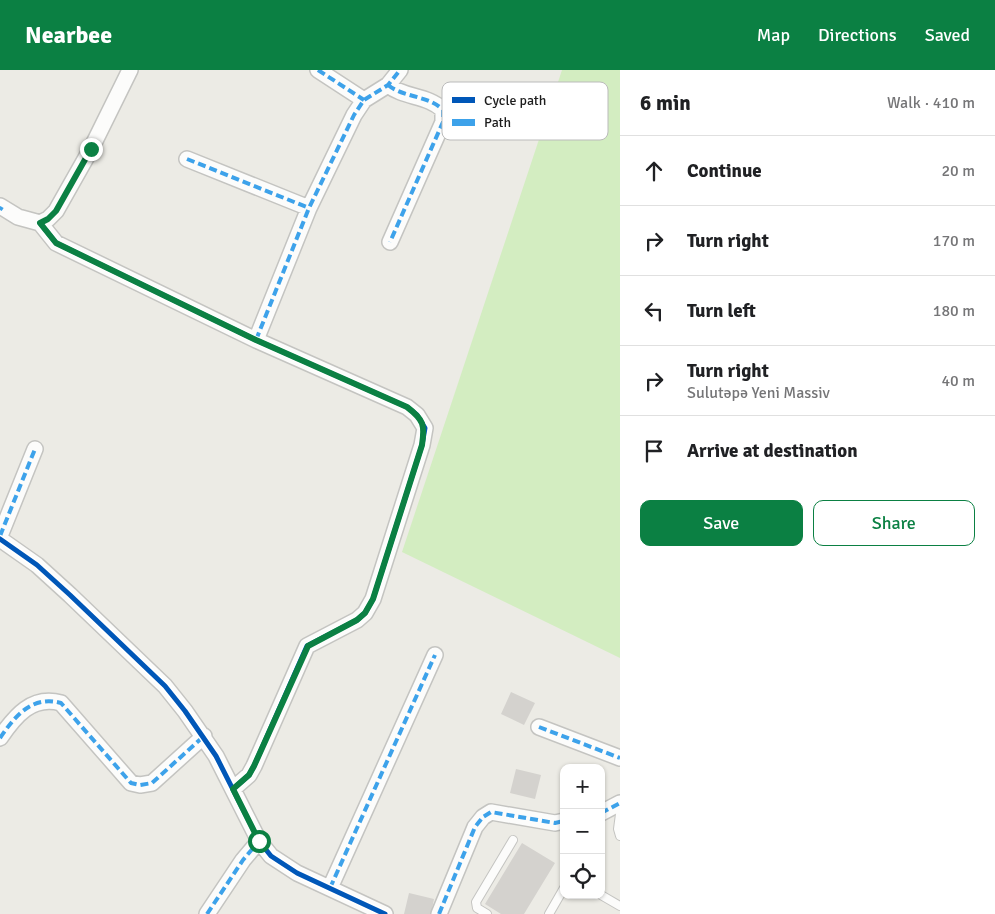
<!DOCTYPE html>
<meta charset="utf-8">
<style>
:root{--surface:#fff;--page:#f2f2f2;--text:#202124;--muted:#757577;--line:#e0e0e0;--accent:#0b8043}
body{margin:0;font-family:Signika,sans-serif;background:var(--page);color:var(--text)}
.controls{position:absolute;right:15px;bottom:15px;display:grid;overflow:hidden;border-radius:10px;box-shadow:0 1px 4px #0004}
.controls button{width:45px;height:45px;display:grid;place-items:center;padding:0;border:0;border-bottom:1px solid var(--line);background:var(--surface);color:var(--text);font:25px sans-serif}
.stop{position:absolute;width:15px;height:15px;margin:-11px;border:4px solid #0b8043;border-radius:50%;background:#fff}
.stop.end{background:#0b8043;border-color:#fff;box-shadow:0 1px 5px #0008}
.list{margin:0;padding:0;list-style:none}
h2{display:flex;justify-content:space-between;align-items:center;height:65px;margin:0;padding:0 20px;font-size:21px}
h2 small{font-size:16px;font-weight:400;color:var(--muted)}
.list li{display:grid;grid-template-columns:32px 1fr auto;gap:15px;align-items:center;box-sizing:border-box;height:70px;padding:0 20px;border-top:1px solid var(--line)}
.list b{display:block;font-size:19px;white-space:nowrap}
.list p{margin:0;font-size:16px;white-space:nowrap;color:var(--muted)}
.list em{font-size:16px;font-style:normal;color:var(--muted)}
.actions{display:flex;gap:10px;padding:15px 20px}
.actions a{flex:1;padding:11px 0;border:1px solid var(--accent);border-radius:10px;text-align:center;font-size:18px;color:var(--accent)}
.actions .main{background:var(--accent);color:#fff}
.icon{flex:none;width:28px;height:28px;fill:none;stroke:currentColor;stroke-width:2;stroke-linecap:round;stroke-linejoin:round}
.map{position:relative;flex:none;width:620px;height:844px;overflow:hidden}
header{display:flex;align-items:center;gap:30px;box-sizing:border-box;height:70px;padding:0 25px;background:var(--accent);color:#fff}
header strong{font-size:24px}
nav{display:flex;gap:28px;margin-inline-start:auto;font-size:18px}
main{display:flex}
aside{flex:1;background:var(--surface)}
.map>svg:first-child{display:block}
.grass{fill:#d3edc1}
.building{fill:#d4d2ce}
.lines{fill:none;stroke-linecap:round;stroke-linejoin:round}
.service-casing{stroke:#c4c4c1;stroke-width:10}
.minor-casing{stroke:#c4c4c1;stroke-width:18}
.service{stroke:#fcfcfb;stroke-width:8}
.minor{stroke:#fcfcfb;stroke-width:15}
.quiet{stroke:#3da2ea;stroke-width:4;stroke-dasharray:8 4;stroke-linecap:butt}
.cycleway-casing{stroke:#fff;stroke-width:8}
.cycleway{stroke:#0057b8;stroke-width:5}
.route{stroke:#0b8043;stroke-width:6}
.key{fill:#fff;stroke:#bbb;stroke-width:1}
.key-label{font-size:14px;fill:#1d1d1d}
</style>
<header>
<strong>Nearbee</strong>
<nav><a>Map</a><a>Directions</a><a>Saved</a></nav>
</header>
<main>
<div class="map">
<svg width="620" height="844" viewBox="0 0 620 844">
<rect width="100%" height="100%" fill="#ecebe5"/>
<path class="grass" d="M562 0H620V588L402 482Z"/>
<path class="building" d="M511 622 535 633 524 655 501 644Z
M516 699 541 705 535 729 510 723Z
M522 773 555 793 524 844H501L485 834Z
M409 823 434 829 431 844H404Z"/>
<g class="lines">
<defs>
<path id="service" d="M620 744 618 759 620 766
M601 825 620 836
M487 844 477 838 476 832 513 770
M549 844 564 818"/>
<path id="minor" d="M318 0 364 30
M388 15C404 28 428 25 443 40V52L390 172
M187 89 309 138
M0 136 18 147 40 153 48 149 56 141 91 79 130 0
M40 153 56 173 256 270 407 337 417 345 425 358 422 375 373 529 365 543 357 550 307 576 254 696 249 705 233 719
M256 270 309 138 354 45 364 30 388 15 400 0
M0 466 35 379
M0 469 37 495 70 525 165 616 185 641 216 686 259 771 271 786 297 803 385 844
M539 657 620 688
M0 668C15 646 32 625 61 633L131 713 140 715 152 713 204 666
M601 743 620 733
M330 818 435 585
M207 844 243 790 259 771
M439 844 475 757 483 747 491 742 555 753 564 751"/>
</defs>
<use href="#service" class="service-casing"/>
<use href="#minor" class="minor-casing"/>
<use href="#service" class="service"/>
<use href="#minor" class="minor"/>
<path class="quiet" d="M318 0 364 30
M388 15C404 28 428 25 443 40V52L390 172
M187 89 309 138
M0 140 2 137
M256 270 309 138 354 45 364 30 388 15 400 0
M0 466 35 379
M539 657 620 688
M0 668C15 646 32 625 61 633L131 713 140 715 152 713 204 666
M601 743 620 733
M330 818 435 585
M207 844 243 790 259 771
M439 844 475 757 483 747 491 742 555 753 564 751"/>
<defs>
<path id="cycleway" d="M40 153 56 173 256 270 407 337 417 345 425 358 422 375 373 529 365 543 357 550 307 576 254 696 249 705 233 719
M0 469 37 495 70 525 165 616 185 641 216 686 259 771 271 786 297 803 385 844"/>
</defs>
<use href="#cycleway" class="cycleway-casing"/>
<use href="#cycleway" class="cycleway"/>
</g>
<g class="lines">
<path class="route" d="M91 79 56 141 48 149 40 153 56 173 256 270 407 337C424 350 425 355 422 375L373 529 365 543 357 550 308 576 254 696 249 705 233 719 259 771"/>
</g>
<rect x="442" y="12" width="166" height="58" rx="8" class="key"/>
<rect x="452" y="27" width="23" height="6" fill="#0057b8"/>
<rect x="452" y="49" width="23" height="7" fill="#3da2ea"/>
<g class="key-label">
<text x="484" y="35">Cycle path</text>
<text x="484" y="57">Path</text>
</g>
</svg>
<div class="controls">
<button>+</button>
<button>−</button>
<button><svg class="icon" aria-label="locate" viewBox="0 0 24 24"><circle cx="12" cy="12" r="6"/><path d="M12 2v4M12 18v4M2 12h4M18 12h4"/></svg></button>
</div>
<div class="stop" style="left:259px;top:771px"></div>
<div class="stop end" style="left:91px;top:79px"></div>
</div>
<aside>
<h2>6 min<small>Walk · 410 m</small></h2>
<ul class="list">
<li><svg class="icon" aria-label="ahead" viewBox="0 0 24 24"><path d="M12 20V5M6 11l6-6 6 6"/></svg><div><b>Continue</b></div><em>20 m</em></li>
<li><svg class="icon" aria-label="right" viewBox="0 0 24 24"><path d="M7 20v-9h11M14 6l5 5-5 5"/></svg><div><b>Turn right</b></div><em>170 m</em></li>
<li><svg class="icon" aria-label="left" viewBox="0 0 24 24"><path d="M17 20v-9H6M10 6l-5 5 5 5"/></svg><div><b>Turn left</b></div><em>180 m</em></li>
<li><svg class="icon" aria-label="right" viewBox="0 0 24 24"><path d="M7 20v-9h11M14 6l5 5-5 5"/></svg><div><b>Turn right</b><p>Sulutəpə Yeni Massiv</p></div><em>40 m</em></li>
<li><svg class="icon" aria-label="arrive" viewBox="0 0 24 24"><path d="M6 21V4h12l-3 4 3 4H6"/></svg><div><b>Arrive at destination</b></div></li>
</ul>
<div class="actions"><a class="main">Save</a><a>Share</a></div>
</aside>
</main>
